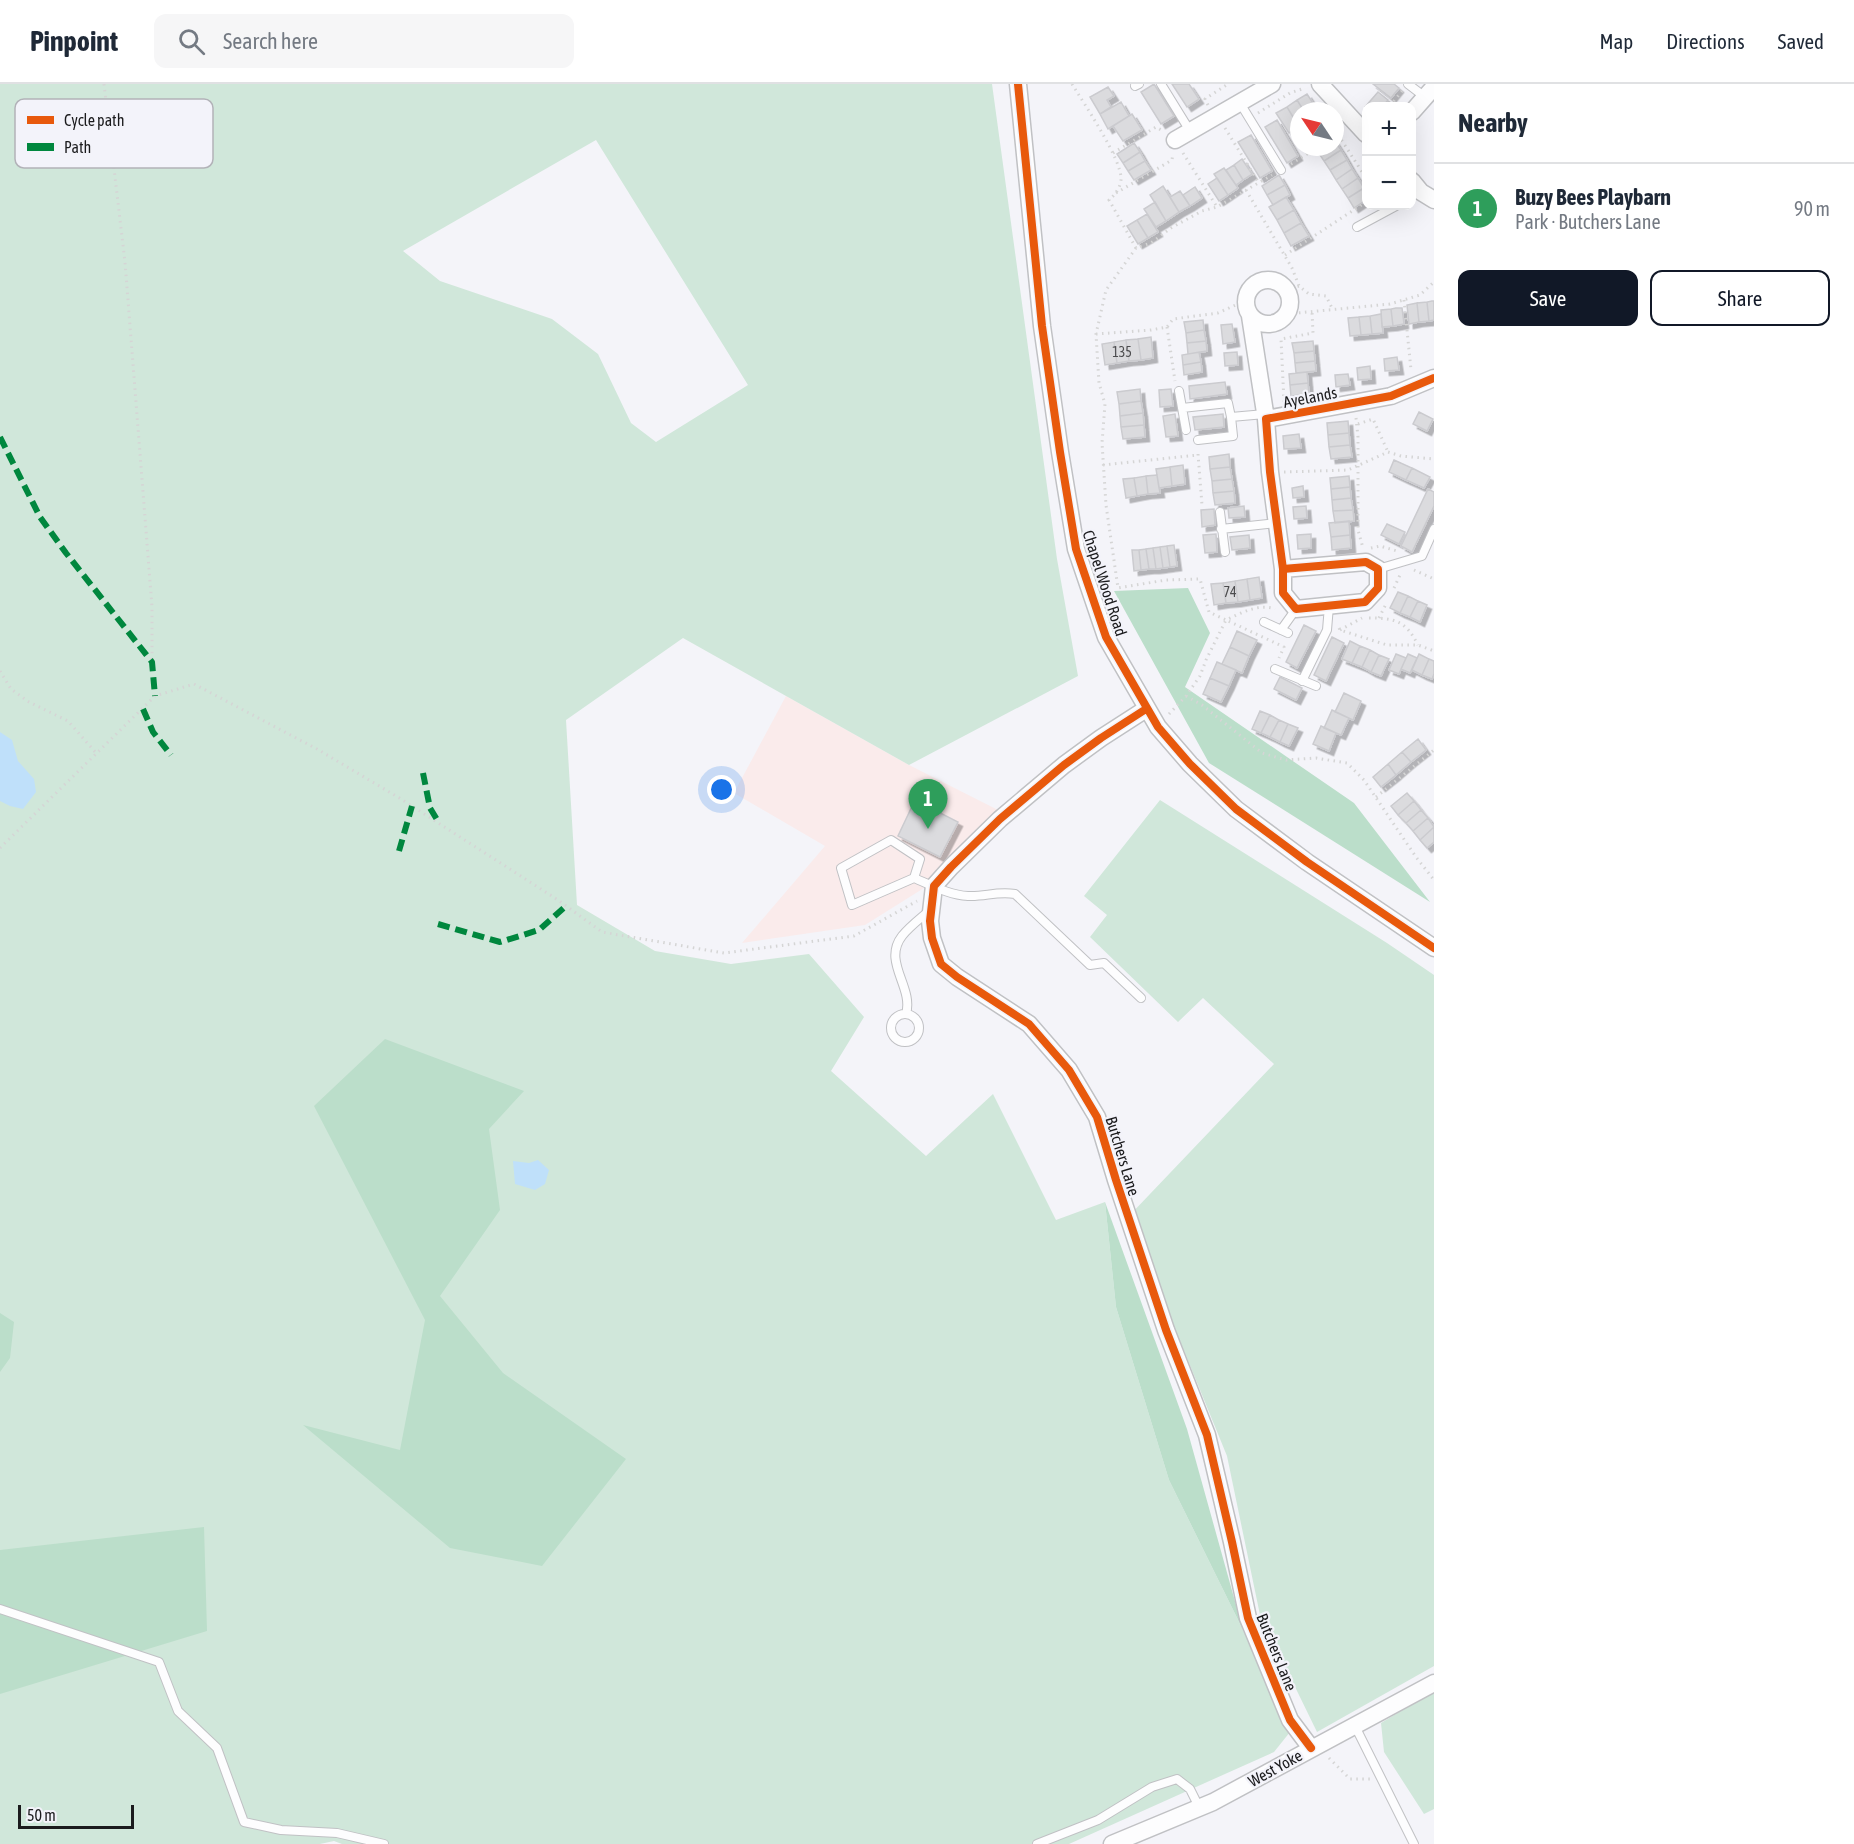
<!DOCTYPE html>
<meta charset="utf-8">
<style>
:root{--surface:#fff;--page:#f6f6f7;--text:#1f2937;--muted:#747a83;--line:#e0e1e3;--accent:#111827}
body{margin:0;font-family:"Asap Condensed",sans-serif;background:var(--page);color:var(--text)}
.controls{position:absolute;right:18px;top:18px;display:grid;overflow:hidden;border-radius:12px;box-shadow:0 6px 24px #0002}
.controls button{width:54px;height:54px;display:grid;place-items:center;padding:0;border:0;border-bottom:2px solid var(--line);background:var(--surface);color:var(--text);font:30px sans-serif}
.compass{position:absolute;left:1290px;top:18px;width:54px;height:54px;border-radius:50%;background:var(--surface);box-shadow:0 6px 24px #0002;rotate:305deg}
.scale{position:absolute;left:18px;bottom:15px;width:116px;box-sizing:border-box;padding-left:6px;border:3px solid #1b1b1d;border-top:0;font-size:16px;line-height:21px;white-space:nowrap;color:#1b1b1d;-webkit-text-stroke:4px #f3f3fa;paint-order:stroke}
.you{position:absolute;left:722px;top:706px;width:21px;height:21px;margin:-15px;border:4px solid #fff;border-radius:50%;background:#1a73e8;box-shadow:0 0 0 9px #1a73e833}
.badge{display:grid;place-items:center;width:39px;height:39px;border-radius:50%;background:var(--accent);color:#fff;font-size:20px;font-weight:700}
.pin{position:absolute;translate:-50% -50px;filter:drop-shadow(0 2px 3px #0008)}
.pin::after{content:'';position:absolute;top:32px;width:21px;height:18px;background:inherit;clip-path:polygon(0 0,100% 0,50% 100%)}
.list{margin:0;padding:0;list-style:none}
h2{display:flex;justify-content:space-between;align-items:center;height:78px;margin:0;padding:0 24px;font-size:26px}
h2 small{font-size:20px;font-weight:400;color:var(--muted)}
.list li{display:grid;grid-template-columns:39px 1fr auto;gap:18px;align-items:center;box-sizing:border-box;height:90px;padding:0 24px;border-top:2px solid var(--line)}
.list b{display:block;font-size:22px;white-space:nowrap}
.list p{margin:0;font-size:20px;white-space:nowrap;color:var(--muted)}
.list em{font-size:20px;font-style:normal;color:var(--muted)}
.actions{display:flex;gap:12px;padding:18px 24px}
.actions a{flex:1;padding:14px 0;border:2px solid var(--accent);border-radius:12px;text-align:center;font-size:21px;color:var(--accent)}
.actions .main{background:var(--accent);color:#fff}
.icon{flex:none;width:33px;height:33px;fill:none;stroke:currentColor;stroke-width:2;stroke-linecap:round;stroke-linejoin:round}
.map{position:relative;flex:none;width:1434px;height:1760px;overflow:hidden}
header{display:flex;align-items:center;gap:36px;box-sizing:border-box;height:84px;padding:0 30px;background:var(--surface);border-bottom:2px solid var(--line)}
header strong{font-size:28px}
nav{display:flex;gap:33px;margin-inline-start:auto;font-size:21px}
.search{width:420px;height:54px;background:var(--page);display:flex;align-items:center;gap:15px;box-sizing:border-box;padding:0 21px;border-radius:12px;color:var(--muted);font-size:22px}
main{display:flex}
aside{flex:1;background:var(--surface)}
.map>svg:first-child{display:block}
.commercial{fill:#faebeb}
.green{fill:#d0e7da;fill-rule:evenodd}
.forest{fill:#bbdeca}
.water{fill:#bfe0fa}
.building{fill:#dbdbde;stroke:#cbcbcf;stroke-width:1.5;filter:url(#shadow)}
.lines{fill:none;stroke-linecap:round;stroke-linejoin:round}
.lane-casing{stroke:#c0c1c4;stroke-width:10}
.street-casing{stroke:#c0c1c4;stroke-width:19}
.path{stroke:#d5d5d5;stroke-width:3;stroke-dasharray:1.5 4.5;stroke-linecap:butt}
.lane{stroke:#fdfdfe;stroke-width:8}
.street{stroke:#fdfdfe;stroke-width:16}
.quiet{stroke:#00873e;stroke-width:6;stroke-dasharray:12 6;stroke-linecap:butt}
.cycleway-casing{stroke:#f3f3fa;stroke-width:11}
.cycleway{stroke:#e8590c;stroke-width:8}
.labels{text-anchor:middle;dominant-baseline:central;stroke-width:4.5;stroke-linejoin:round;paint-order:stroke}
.number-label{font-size:14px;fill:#4c4c4e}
.street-label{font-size:16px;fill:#1b1b1d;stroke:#f3f3fa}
.key{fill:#f3f3fa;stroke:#b2b2b8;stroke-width:1.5}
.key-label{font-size:16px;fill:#1b1b1d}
</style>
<header>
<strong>Pinpoint</strong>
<div class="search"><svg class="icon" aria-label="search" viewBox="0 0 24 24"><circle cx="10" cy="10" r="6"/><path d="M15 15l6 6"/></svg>Search here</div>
<nav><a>Map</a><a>Directions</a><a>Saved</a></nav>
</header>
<main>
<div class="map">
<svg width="1434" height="1760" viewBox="0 0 1434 1760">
<defs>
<filter id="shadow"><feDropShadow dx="4.5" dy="4.5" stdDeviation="0" flood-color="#0004"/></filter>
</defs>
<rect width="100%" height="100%" fill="#f4f4f9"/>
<path class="commercial" d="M786 612 909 681 1000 727 924 804 865 841 742 859 825 762 734 709Z"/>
<path class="green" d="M0 0H992L1057 475 1078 592 909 681 683 554 566 636 577 821 655 867 731 880 809 870 864 933 831 987 926 1072 993 1010 1056 1136 1105 1118 1116 1223 1169 1396 1243 1546 1290 1648 1274 1668 1069 1760H342L334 1757 320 1760H0ZM596 56 748 301 656 358 631 339 598 270 552 235 440 197 403 167Z
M1160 716 1387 859 1434 891V1582L1317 1648 1260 1531 1227 1372 1129 1132 1274 980 1203 914 1178 938 1090 853 1107 831 1084 812Z
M1434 1607V1725L1424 1730 1384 1668 1381 1639Z"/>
<path class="forest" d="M1188 504 1210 549 1185 603 1354 719 1430 818 1209 679 1114 507Z
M385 955 524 1007 489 1045 500 1126 440 1212 503 1289 626 1375 542 1482 450 1464 303 1341 400 1366 425 1236 314 1022Z
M1105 1118 1187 1345 1243 1546 1169 1396 1116 1223Z
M0 1229 14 1238 10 1274 0 1288Z
M204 1443 207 1547 0 1610V1466Z"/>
<path class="water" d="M0 648 12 656 18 677 34 695 36 708 23 725 10 722 0 717Z
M538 1076 549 1086 545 1100 535 1106 515 1100 513 1077 529 1079Z"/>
<path class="building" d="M1154 0 1174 32 1161 40 1141 8Z
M1172 0H1189L1199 15 1187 23Z
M1373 0H1394L1399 4 1391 14Z
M1108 3 1114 12 1107 16 1111 23 1100 30 1090 13Z
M1378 8 1388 16 1383 22 1366 24 1365 23Z
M1307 10 1318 27H1304L1297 16Z
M1297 16 1304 27H1299V43L1287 23Z
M1121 18 1129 32 1108 45 1100 30Z
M1287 23 1299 43 1289 49 1276 29Z
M1132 30 1142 46 1123 57 1113 42Z
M1277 36 1298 72 1287 79 1265 43Z
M1251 51 1272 87 1260 94 1238 58Z
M1335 57 1341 66 1324 77 1318 68 1325 63H1335Z
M1134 59 1140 68 1123 79 1117 70Z
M1341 66 1347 76 1330 86 1324 77Z
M1140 68 1145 77 1128 87 1123 79Z
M1242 75 1252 90 1243 96 1234 81Z
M1347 76 1352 85 1336 96 1330 86Z
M1145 77 1151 86 1134 96 1128 87Z
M1234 81 1243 96 1236 101 1226 86Z
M1224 84 1238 104 1228 111 1214 90Z
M1352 85 1358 94 1342 105 1336 96Z
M1279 91 1285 101 1267 111 1262 102Z
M1217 94 1228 111 1219 117 1208 100Z
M1358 94 1364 104 1348 114 1342 105Z
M1285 101 1290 111 1273 121 1267 111Z
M1163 102 1179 128 1166 137 1150 111Z
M1195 103 1202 114 1190 122 1183 111Z
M1364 104 1366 116 1354 124 1348 114Z
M1180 107 1190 122 1179 128 1170 113Z
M1286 113 1294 126 1277 136 1269 123Z
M1155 118 1166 137 1156 143 1144 125Z
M1294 126 1301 139 1284 149 1277 136Z
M1147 130 1158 148 1148 154 1137 136Z
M1137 136 1148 154 1138 160 1127 142Z
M1301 139 1309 152 1291 162 1284 149Z
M1432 217H1434V236L1429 237 1427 218Z
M1427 218 1429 237 1419 238 1417 219Z
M1417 219 1419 238 1409 240 1407 221Z
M1396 224H1402L1404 240 1393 242 1391 225Z
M1391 225 1393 242 1382 243 1381 226Z
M1381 230 1383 249 1372 250 1370 232Z
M1370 232 1372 250 1361 251 1359 233Z
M1359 233 1361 251 1350 252 1348 234Z
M1203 236 1204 246 1186 249 1184 238Z
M1232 240 1235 258 1223 260 1221 241Z
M1204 246 1206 257 1187 259 1186 249Z
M1151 253 1153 274 1141 276 1138 255Z
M1138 255 1141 276 1129 277 1126 256Z
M1126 256 1129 277 1117 279 1114 258Z
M1206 257 1207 267 1188 270 1187 259Z
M1313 257 1314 267 1294 269 1292 259Z
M1114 258 1117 279 1105 281 1102 260Z
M1314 267 1315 277 1295 279 1294 269Z
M1199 268 1201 278 1183 281 1182 271Z
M1237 268 1238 281 1225 282 1224 269Z
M1397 273 1399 286 1385 287 1384 275Z
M1315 277 1316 287 1296 289 1295 279Z
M1201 278 1202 288 1184 291 1183 281Z
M1370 282 1371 295 1358 296 1357 284Z
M1307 288 1308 299 1290 301 1289 290Z
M1348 290 1350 301 1336 303 1335 291Z
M1225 298 1227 310 1190 315 1189 302Z
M1308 299 1309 310 1291 312 1290 301Z
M1140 305 1141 317 1119 320 1117 308Z
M1171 305 1173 322 1160 323 1159 306Z
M1141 317 1143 329 1120 332 1119 320Z
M1419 328 1433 335 1427 347 1413 340Z
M1143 329 1144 341 1121 343 1120 332Z
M1175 330 1178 352 1166 353 1163 332Z
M1223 330 1224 343 1195 346 1193 333Z
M1348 337 1349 349 1328 351 1327 339Z
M1144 341 1145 353 1123 355 1121 343Z
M1349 349 1350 361 1329 363 1328 351Z
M1299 350 1301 364 1284 365 1283 352Z
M1350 361 1352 373 1331 375 1329 363Z
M1229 370 1230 383 1210 385 1209 373Z
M1394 376 1412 384 1406 396 1389 388Z
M1183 381 1185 400 1172 402 1170 383Z
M1170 383 1172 402 1159 404 1156 385Z
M1230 383 1232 395 1212 397 1210 385Z
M1412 384 1430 393 1424 404 1406 396Z
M1157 391 1160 409 1148 410 1146 392Z
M1146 392 1148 410 1137 412 1134 394Z
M1349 392 1350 403 1331 405 1330 394Z
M1134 394 1137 412 1126 414 1123 395Z
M1232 395 1234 407 1213 409 1212 397Z
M1303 402 1304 413 1293 414 1292 404Z
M1350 403 1351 414 1332 416 1331 405Z
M1428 405 1434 408V422L1412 468 1401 462Z
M1234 407 1235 419 1215 421 1213 409Z
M1351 414 1353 426 1333 427 1332 416Z
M1244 422 1245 433 1229 434 1228 424Z
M1306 422 1307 434 1294 435 1293 423Z
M1214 425 1215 441 1202 443 1201 426Z
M1353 426 1354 437 1335 439 1333 427Z
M1349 437 1350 451 1331 453 1329 439Z
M1387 440 1405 448 1399 460 1381 451Z
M1216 450 1217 468 1205 469 1203 451Z
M1311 450V464L1298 465 1297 451Z
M1249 451 1250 464 1232 466 1230 453Z
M1350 451 1351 464 1332 466 1331 453Z
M1174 461 1177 482 1170 483 1167 462Z
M1167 462 1170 483 1163 484 1160 463Z
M1160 463 1163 484 1156 485 1153 464Z
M1153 464 1156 485H1149L1146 465Z
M1146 465 1149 485 1141 486 1139 466Z
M1132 466H1139L1141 486 1134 487Z
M1259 493 1262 514 1250 516 1247 495Z
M1247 495 1250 516 1238 518 1235 497Z
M1235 497 1238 518 1226 519 1223 499Z
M1223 499 1226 519 1214 521 1211 500Z
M1398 508 1408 512 1400 529 1390 524Z
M1408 512 1418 517 1410 533 1400 529Z
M1418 517 1427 521 1420 538 1410 533Z
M1304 541 1316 547 1297 584 1286 578Z
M1237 547 1257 556 1249 572 1230 563Z
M1332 553 1344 559 1326 597 1314 591Z
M1350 557 1360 562 1352 579 1342 575Z
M1360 562 1370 566 1362 583 1352 579Z
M1230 563 1249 572 1242 589 1222 580Z
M1370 566 1379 571 1371 588 1362 583Z
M1396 570 1406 574 1399 590 1389 586Z
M1408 570 1417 574 1410 589 1401 585Z
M1419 570 1429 575 1422 591 1412 586Z
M1379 571 1389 575 1381 592 1371 588Z
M1429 575 1434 577V590L1432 595 1422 591Z
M1217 578 1236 586 1229 602 1210 594Z
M1280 593 1302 604 1296 616 1274 605Z
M1210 594 1229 602 1221 618 1203 610Z
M1344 609 1361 617 1353 636 1335 628Z
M1332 626 1349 634 1341 651 1324 644Z
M1260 627 1270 631 1261 649 1252 645Z
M1270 631 1279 636 1270 653 1261 649Z
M1279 636 1288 640 1280 658 1270 653Z
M1288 640 1298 644 1289 662 1280 658Z
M1321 642 1336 649 1329 667 1313 660Z
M1418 655 1426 666 1411 678 1402 668Z
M1402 668 1411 678 1396 691 1388 680Z
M1388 680 1396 691 1381 703 1373 693Z
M1407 709 1414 717 1398 731 1391 722Z
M915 716 958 738 940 773 898 752Z
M1414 717 1421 726 1406 739 1398 731Z
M1421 726 1428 734 1413 747 1406 739Z
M1428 734 1434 743 1420 756 1413 747Z
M1434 743V758L1427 764 1420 756Z"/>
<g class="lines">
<defs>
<path id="lane" d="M1161 0 1190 47
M1408 0 1425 13
M1135 2 1139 0
M1240 19 1281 86
M1357 143 1396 122
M1179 307 1186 346
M1182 324 1228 319 1231 333 1265 330
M1198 356 1233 352 1231 333
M1220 428 1225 468
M1221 445 1276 439
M1378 485 1422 472 1434 445
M1264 538 1288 549
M1281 546 1296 525
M1275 585 1316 602
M1302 597 1327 546 1329 522
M914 794 920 775 891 756 841 784 852 821 914 794C931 801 949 811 968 812 985 813 996 807 1015 810L1090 881 1104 879 1141 914
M891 944a14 14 0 1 1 28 0a14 14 0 1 1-28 0Z
M906 930C914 903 882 878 902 852 910 842 921 834 930 826
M0 1525 159 1578 178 1627 217 1664 244 1738 281 1746 337 1749 384 1760
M1355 1642 1414 1760
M1037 1760 1098 1736 1152 1703 1177 1695 1190 1705 1199 1723"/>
<path id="street" d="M1018 0 1042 242 1060 368 1076 465 1106 553 1158 643 1190 680 1236 725 1307 778 1434 864
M1320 0 1366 50
M1412 28 1434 3
M1175 56 1272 0
M1412 97 1421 108 1434 116
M1246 218a22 22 0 1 1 44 0a22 22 0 1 1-44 0Z
M1250 232 1266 335
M1283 485 1366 478 1378 485V504L1365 518 1296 525 1283 509V485L1270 388 1266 335 1391 312 1434 294
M1146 625 1101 654 1064 681 1000 735 951 783 934 802 930 837 932 854 941 880 957 893 1029 940 1069 986 1097 1033 1116 1096 1166 1246 1207 1351 1232 1458 1248 1534 1290 1636 1311 1664
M1112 1760 1213 1718 1434 1599"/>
</defs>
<use href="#lane" class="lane-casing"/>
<use href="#street" class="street-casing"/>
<path class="path" d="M104 0 125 178 152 523V578
M1072 0C1083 18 1123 77 1121 96 1120 104 1115 111 1109 116L1136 164 1151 159 1171 144 1202 127 1217 123 1272 91
M1208 21 1205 15 1228 0
M1390 22 1402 7
M1258 29 1290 9 1305 4
M1225 44 1259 99
M1335 46 1366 94
M1113 69 1156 43 1163 47
M1183 69 1217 123
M1291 80 1318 63
M1246 106 1292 184 1299 202 1309 210 1326 212 1333 226
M1116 109 1172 76 1173 69
M1136 164 1106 206 1096 250 1099 299 1105 320 1102 359 1106 421 1118 504 1166 496 1200 495 1209 528 1226 536C1241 529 1259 519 1275 525
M1285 171 1366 118
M1286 206 1299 202
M1404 216 1411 286
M1287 230 1390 220 1420 211 1434 198
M1167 243 1175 297
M1096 250 1151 246 1167 243 1173 235 1218 229 1240 219
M1284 318 1281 255 1313 249 1312 228
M1356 334 1358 353V446L1363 464
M1358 340 1373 335 1388 368
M1198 370 1202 421
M1103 381 1198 371
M1284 388 1348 386 1388 368 1401 372 1434 375
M1371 464 1380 462 1397 467
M1414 486 1434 495
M1394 504 1400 491
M1369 534C1395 534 1406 537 1418 561
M1379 534 1387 518
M1339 544 1340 546 1387 561H1418L1434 567
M1340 546 1362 534
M0 587 11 605 29 618 68 637 97 670
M1186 612 1202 621 1262 669 1286 676 1316 674 1347 679 1364 696 1416 773 1434 796
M1169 630 1186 612 1200 592 1206 576 1226 536 1284 563 1279 574
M1376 713 1434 666
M0 764 155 612 194 600 317 665 401 715 558 816 602 848 724 869 854 852 917 817
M1329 1674 1350 1695H1371"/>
<use href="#lane" class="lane"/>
<use href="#street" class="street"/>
<path class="quiet" d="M0 353 40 433 66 469 152 578 155 612
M143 625 153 648 171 671
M423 689 430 724 439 739
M399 767 412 722
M438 840 500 858 539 846 566 822"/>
<defs>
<path id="cycleway" d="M1018 0 1042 242 1060 368 1076 465 1106 553 1158 643 1190 680 1236 725 1307 778 1434 864
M1283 485 1366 478 1378 485V504L1365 518 1296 525 1283 509V485L1270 388 1266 335 1391 312 1434 294
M1146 625 1101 654 1064 681 1000 735 951 783 934 802 930 837 932 854 941 880 957 893 1029 940 1069 986 1097 1033 1116 1096 1166 1246 1207 1351 1232 1458 1248 1534 1290 1636 1311 1664"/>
</defs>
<use href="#cycleway" class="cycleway-casing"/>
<use href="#cycleway" class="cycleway"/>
</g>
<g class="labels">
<g class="number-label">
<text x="1122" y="268">135</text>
<text x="1230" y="508">74</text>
</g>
<g class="street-label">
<text transform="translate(1310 313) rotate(-11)">Ayelands</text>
<text transform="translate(1105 499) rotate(72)">Chapel Wood Road</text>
<text transform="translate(1123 1072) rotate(73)">Butchers Lane</text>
<text transform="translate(1277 1568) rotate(68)">Butchers Lane</text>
<text transform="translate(1275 1684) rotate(-29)">West Yoke</text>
</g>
</g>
<rect x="15" y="15" width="198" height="69" rx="9" class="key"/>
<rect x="27" y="32" width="27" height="8" fill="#e8590c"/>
<rect x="27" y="59" width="27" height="8" fill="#00873e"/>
<g class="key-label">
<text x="64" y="42">Cycle path</text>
<text x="64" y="69">Path</text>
</g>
</svg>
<div class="controls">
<button>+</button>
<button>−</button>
</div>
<svg class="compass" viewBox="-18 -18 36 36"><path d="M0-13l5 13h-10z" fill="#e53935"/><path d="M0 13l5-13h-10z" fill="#747a83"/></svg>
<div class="scale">50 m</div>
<div class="you"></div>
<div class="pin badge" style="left:928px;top:745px;background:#2e9e5b">1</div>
</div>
<aside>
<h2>Nearby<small></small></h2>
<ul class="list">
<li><span class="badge" style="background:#2e9e5b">1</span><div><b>Buzy Bees Playbarn</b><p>Park · Butchers Lane</p></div><em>90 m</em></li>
</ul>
<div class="actions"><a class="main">Save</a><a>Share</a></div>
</aside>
</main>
